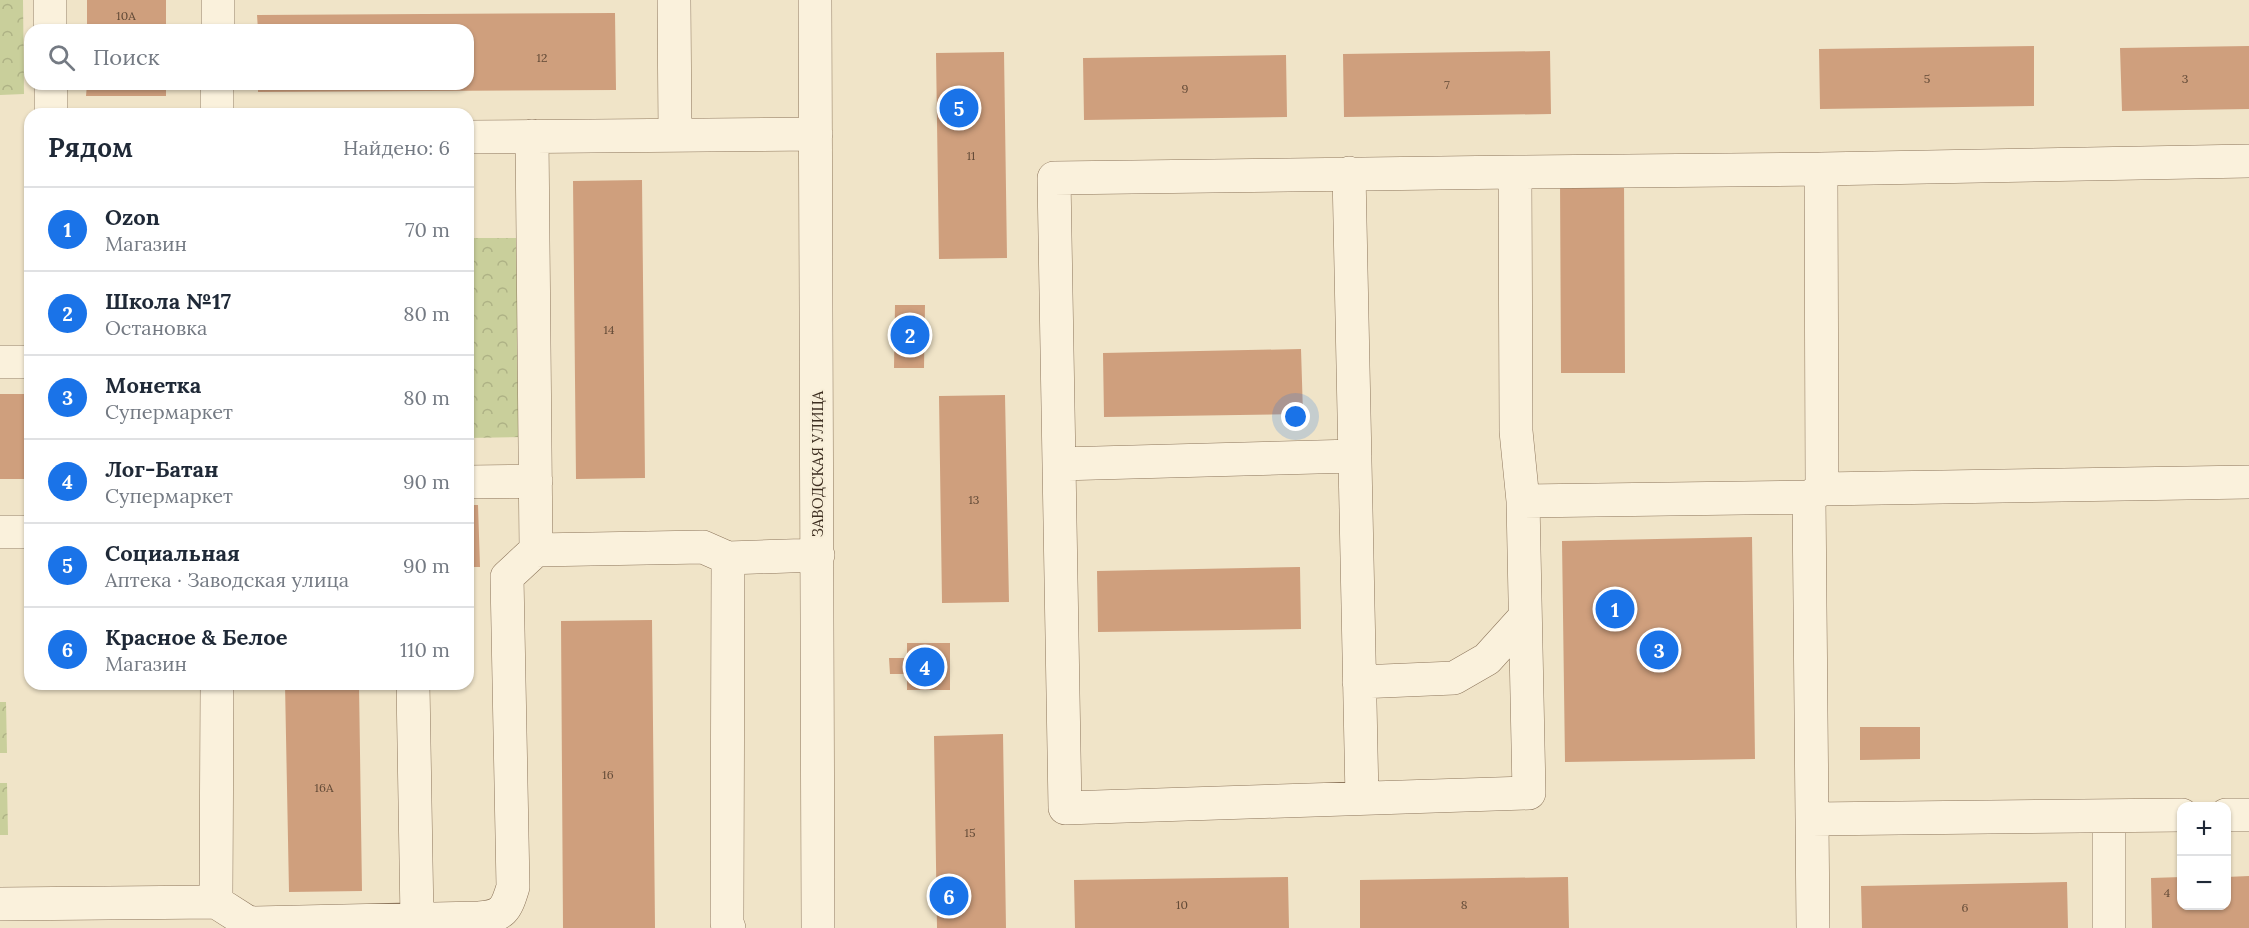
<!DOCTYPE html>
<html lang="ru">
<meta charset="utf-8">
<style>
:root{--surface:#fff;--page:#f6f6f7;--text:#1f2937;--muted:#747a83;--line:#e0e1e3;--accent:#1a73e8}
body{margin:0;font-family:Lora,serif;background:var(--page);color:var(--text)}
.controls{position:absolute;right:18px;bottom:18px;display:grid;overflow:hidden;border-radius:12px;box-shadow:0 2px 4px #0004}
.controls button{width:54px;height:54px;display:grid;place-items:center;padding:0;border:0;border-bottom:2px solid var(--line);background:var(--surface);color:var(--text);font:30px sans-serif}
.you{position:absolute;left:1296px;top:417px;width:21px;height:21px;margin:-15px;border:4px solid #fff;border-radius:50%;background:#1a73e8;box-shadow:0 0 0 9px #1a73e833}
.badge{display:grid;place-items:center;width:39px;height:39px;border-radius:50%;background:var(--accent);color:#fff;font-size:20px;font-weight:700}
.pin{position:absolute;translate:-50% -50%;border:3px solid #fff;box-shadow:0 2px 6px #0006}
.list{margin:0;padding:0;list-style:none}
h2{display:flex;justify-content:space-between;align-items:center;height:78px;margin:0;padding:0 24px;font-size:26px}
h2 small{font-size:20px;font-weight:400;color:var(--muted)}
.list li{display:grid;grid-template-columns:39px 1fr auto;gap:18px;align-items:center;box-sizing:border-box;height:84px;padding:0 24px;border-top:2px solid var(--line)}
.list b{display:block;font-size:22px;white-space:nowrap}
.list p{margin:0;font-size:20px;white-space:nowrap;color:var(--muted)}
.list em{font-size:20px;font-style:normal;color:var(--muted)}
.icon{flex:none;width:33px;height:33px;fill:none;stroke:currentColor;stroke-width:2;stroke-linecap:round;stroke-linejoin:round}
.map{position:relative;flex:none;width:2249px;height:928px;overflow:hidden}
.search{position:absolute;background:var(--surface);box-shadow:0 2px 4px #0004;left:24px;top:24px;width:450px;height:66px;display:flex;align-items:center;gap:15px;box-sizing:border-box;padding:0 21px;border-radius:18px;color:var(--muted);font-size:22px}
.panel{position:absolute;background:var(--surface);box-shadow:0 2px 4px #0004;left:24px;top:108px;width:450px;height:582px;border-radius:18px}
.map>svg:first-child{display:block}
.forest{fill:url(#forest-crowns)}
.building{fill:#cf9f7d}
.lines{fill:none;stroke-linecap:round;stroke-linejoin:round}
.minor-casing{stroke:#8d765c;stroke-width:34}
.minor{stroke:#faf1dc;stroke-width:33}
.labels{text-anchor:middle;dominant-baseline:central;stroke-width:4.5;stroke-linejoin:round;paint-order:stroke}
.number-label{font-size:12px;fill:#624a37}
.street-label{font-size:15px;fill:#3d2e20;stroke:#f7eed8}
</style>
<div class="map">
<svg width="2249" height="928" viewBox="0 0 2249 928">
<defs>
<pattern id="forest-crowns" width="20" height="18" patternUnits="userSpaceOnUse" patternTransform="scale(1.5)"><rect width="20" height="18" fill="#c9cf9b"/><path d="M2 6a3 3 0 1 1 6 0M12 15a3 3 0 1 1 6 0" fill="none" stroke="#aeb285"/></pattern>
</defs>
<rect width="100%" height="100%" fill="#f0e4c8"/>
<path class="forest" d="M0 0H23L24 94 0 95Z
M468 238H523L525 437 468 438Z
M0 702H6L7 753H0Z
M0 783H7L8 835H0Z"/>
<path class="building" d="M87 0H166V30H87Z
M615 13 616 90 258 92V84H468V30H258L257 15Z
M2034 46V106L1820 109 1819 49Z
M2249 46V109L2122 111 2120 48Z
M1550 51 1551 114 1344 117 1343 54Z
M1004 52 1007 258 939 259 936 53Z
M1286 55 1287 117 1084 120 1083 58Z
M87 84H166V96H86Z
M1560 179H1624L1625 373H1561Z
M642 180 645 478 576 479 573 181Z
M895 305H925L924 368H894Z
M1301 349 1303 414 1104 417 1103 353Z
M0 394H30V479H0Z
M1005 395 1009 602 942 603 939 396Z
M468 505H478L480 567H468Z
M1752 537 1755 759 1565 762 1562 541Z
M1300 567 1301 629 1098 632 1097 571Z
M652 620 655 928H563L561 621Z
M907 643H950V690H907V674H890L889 658H907Z
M285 684H359L362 891 289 892Z
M1860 727H1920V759L1860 760Z
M1003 734 1006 928H937L934 736Z
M2249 876V928H2152L2151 878 2182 877V906H2226V877Z
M1288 877 1289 928H1075L1074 880Z
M1568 877 1569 928H1360V880Z
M2067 882 2068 928H1862L1861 886Z"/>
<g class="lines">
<defs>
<path id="minor" d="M50 0V30
M674 0 675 134
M815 0 818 928
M218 30V0
M51 84V114
M217 114V84
M532 136 536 550
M468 137 816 134
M1515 172 1821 169
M1349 173 1362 798
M0 362H30
M1059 464 1355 456
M468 482 536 481
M1822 489 1821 169 2249 161
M1809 497 1822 489 2249 482
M1523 501 1516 431 1515 172 1054 178 1065 808 1529 793 1523 501 1809 497 1812 819
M0 532H30
M728 558 727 923 729 928
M1359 682 1454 678 1487 659 1525 617
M217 684 216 902 249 923V928
M413 684 417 919
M2226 815H2249
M2109 816V928
M0 904 216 902
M249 923 479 918C503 916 506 910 513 887L507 577 536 550 703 547 728 558 818 555
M1813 928 1812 819 2182 815"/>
</defs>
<use href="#minor" class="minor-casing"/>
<use href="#minor" class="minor"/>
</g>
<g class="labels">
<g class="number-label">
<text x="126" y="15">10А</text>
<text x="542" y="57">12</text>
<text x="1927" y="78">5</text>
<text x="2185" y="78">3</text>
<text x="1447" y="84">7</text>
<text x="1185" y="88">9</text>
<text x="971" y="155">11</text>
<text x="609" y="329">14</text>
<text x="974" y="499">13</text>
<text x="608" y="774">16</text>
<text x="324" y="787">16А</text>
<text x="970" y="832">15</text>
<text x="2167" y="892">4</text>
<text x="1182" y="904">10</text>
<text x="1464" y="904">8</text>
<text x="1965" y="907">6</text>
</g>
<g class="street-label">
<text transform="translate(817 464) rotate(-90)">ЗАВОДСКАЯ УЛИЦА</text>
</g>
</g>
</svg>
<div class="controls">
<button>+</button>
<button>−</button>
</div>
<div class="you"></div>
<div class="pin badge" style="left:1615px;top:609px">1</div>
<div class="pin badge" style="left:910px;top:335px">2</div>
<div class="pin badge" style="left:1659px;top:650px">3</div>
<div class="pin badge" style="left:925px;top:667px">4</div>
<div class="pin badge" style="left:959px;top:108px">5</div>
<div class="pin badge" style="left:949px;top:896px">6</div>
<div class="search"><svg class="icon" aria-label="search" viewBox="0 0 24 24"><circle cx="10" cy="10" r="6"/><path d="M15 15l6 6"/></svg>Поиск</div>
<section class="panel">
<h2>Рядом<small>Найдено: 6</small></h2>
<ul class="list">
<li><span class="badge">1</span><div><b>Ozon</b><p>Магазин</p></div><em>70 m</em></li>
<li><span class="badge">2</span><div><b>Школа №17</b><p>Остановка</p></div><em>80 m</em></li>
<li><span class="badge">3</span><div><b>Монетка</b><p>Супермаркет</p></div><em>80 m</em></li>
<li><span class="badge">4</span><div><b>Лог-Батан</b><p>Супермаркет</p></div><em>90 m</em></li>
<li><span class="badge">5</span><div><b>Социальная</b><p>Аптека · Заводская улица</p></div><em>90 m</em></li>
<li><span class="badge">6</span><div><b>Красное &amp; Белое</b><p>Магазин</p></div><em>110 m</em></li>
</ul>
</section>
</div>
